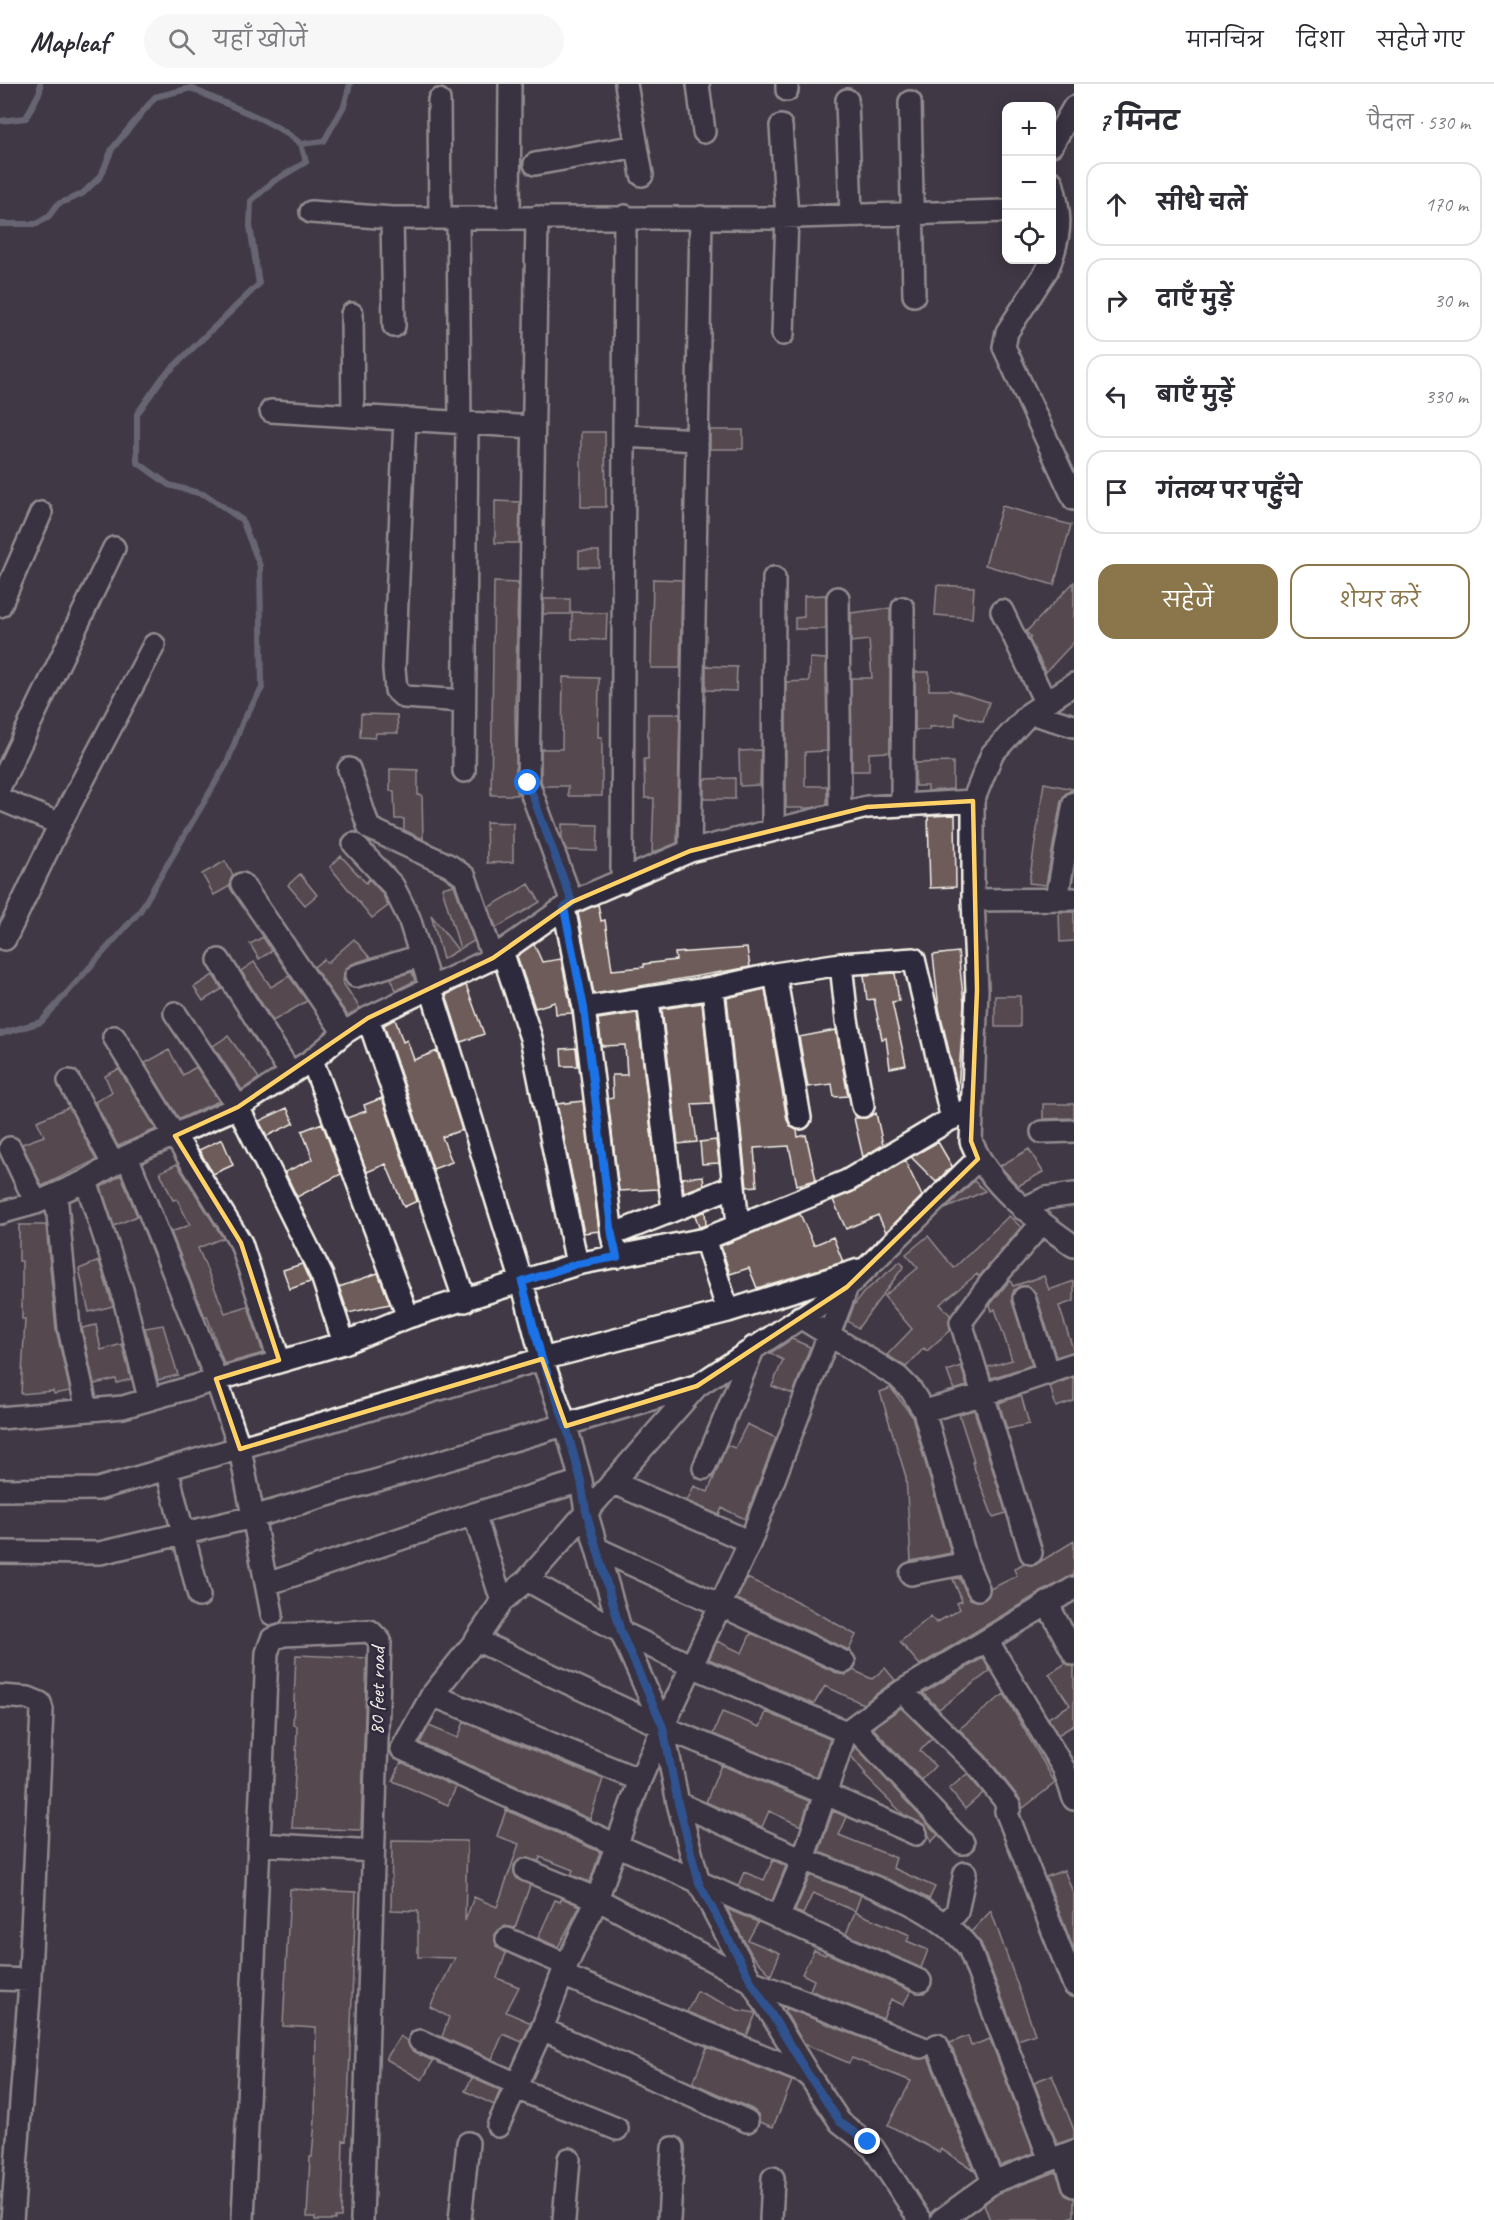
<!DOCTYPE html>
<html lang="hi">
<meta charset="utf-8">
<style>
:root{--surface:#fff;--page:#f7f7f7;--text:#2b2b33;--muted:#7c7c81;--line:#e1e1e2;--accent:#8a764a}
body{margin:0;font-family:Caveat,"Playpen Sans Deva",sans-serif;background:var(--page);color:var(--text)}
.controls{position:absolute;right:18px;top:18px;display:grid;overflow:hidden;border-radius:12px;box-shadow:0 3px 15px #0003}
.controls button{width:54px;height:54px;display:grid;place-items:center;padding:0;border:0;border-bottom:2px solid var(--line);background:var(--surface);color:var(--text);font:30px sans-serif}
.stop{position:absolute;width:18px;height:18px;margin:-14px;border:4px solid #1a73e8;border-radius:50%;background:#fff}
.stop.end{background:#1a73e8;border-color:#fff;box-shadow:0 2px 6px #0008}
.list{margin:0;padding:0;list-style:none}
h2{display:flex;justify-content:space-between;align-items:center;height:78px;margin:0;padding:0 24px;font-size:26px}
h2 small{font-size:20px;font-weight:400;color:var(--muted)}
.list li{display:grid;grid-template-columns:39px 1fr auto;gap:18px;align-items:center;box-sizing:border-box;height:84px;margin:0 12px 12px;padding:0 12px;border:2px solid var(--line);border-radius:18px}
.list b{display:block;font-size:22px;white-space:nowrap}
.list em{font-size:20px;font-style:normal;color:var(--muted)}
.actions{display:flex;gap:12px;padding:18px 24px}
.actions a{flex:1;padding:14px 0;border:2px solid var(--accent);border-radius:18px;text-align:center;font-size:21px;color:var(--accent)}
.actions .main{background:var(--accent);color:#fff}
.icon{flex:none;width:33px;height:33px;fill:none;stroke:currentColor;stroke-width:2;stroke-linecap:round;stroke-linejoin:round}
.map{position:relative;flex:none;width:1074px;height:2136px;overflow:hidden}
header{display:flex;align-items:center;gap:36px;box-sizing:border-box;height:84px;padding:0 30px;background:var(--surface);border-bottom:2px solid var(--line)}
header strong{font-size:28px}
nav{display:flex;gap:33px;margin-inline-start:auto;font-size:21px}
.search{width:420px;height:54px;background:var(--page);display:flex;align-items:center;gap:15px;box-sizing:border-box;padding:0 21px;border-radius:33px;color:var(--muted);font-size:22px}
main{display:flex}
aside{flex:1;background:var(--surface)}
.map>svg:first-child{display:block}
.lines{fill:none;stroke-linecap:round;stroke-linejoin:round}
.stream{stroke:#969caa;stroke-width:6}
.building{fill:#6d5b5a;stroke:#f4f1e8;stroke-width:1.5}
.minor-casing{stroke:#f4f1e8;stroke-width:26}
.minor{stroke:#2f2a3d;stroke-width:21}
.route{stroke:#1a73e8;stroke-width:8}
.marked{fill:none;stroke:#ffd166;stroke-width:4.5;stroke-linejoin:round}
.labels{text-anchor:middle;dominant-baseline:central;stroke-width:5;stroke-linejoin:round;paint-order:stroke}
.street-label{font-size:21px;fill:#f4f1e8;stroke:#2f2a3d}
</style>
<header>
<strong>Mapleaf</strong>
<div class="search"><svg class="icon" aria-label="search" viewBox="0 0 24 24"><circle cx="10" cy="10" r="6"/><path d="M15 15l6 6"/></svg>यहाँ खोजें</div>
<nav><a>मानचित्र</a><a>दिशा</a><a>सहेजे गए</a></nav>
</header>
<main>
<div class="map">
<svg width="1074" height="2136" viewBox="0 0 1074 2136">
<rect width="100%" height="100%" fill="#423946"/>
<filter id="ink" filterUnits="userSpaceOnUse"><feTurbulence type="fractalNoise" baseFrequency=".0167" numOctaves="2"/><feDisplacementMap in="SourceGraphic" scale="12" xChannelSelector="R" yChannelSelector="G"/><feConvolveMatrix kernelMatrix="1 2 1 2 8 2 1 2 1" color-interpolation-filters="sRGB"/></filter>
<g filter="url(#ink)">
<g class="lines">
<path class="stream" d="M0 37 26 34 40 7V0
M0 140H37L49 132 58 120 82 110 101 92 112 65 155 13 191 4C229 23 269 33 301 60L324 57 344 22 350 0
M0 950 41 938 140 827 227 679 243 637 262 604 260 482 242 436 206 411 169 401 137 378V330L163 293 259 200 250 142 251 117 274 97 306 78 301 60"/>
</g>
<path class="building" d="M710 346H743V365H710Z
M581 348H605L606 423H581Z
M495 417 520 418 519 459H495Z
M1002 422 1071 441 1054 501 985 481Z
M579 467H599V483H579Z
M653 495 682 496 680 584H651Z
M494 498 518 499 515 631 517 711H491Z
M1074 498V558L1046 588 1029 555 1031 553 1026 548Z
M937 501 974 503 972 534 935 531Z
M826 511V545H795V534L804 533V512Z
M544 515H570V530H543Z
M890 524V668L869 669V687H852L851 594H872L869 556 851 558V529Z
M572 528 607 529 606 556 572 555Z
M810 574 826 575 827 667 805 668V702H827V720L811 724H786V598L809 597Z
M706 582 737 583 736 607 706 606Z
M915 588H929V606H950L989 618 983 638 955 629V642L929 643 930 646H915Z
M563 593 599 594 598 653H602V712H568V702H543L541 697V665H562Z
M361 630 397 631 398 649H376L375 654 360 653Z
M648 630H680L677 759 652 769 654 714H645L644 675H648Z
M761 666 760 701 740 702 739 667Z
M953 678V705L928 707V702H915V679Z
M390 685 418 686V711H422L423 755 404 746V735H395L394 707H390Z
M735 694V715H704V695Z
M1044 699 1073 705 1065 710 1061 717 1046 801 1029 799Z
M955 731 956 803 930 804 928 732Z
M486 738 513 739V778L487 779Z
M562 740 598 741 597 767 566 766 562 755Z
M341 772 366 799 369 795 382 809 388 822 372 834 330 783Z
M225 777 233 791 230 802 214 811 202 790Z
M300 790 317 811 305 821 288 801Z
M529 800 540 818 496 844 489 823Z
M454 801 474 857 460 865 442 804Z
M598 820 601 837 605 836 612 886 644 883V880L676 876 675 869 747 864 750 883 594 910 578 829Z
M1059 828H1074V857L1060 858Z
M431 831 458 866 443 875Z
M263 853 272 867 259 875 250 860Z
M354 855 370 874 352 880 344 889 343 899 360 924 348 932 314 883 324 875 327 879Z
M534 860 542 878 561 875 572 929 556 930 555 918 535 924 517 872Z
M958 868 964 919 958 1006 939 924 933 871Z
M254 878 271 903 289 892 307 917 273 937 241 887Z
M412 888 415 897 396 906 391 894Z
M895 889 899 917 892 918 906 981 890 984 886 954 882 955 874 915 867 916 864 891Z
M213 891 222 905 203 917 194 903Z
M466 901 484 950 461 958 446 911Z
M765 905 787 1036 791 1043 797 1046 798 1053 806 1051 816 1096 797 1101 789 1062 754 1064 757 1102 747 1103 727 914Z
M995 912H1020V943H995Z
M702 919 712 1019 692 1020 697 1058 678 1060 662 925Z
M637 929 658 1105 619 1107 608 1015 613 1014 612 991H627L625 961 602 962 598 935Z
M395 935 403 958 407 956 414 976 437 967 462 1046 442 1053 452 1078 433 1085 384 941Z
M836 946 848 1012 834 1013 832 1000 808 1003 799 953Z
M228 952 259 994 242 1006 213 962Z
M576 964 578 982H562L561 965Z
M169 966 183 991 196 983 219 1017 179 1035 145 979Z
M119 985 156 1045 118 1062 95 1018 112 1008 105 992Z
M382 1014 417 1117 404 1123 386 1080 367 1088 347 1034 366 1027 364 1021Z
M583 1017 599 1147 584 1149 557 1020Z
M1043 1020H1074V1034L1043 1035Z
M69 1023 96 1076 42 1102 22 1060 44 1052 37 1037Z
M287 1024 294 1039 267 1052 259 1037Z
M876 1029 883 1061 863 1073 854 1034H866Z
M322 1039 341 1090 297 1113 285 1088 313 1075 302 1047Z
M222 1055 233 1081 213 1090 199 1066Z
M716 1056 719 1079 702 1080 700 1058Z
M938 1058 952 1082 936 1098 911 1073Z
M1029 1065 1043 1088 1018 1102 1000 1082Z
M905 1077 922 1112 886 1148 878 1131 846 1145 833 1116 853 1108Z
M177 1080 223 1154 198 1164 225 1229 248 1222 263 1269 224 1280 207 1232 205 1233 171 1148 190 1141 177 1115 173 1116 160 1088Z
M121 1091 137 1132 114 1142 101 1103Z
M703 1092 704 1101 684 1108 682 1094Z
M974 1097 985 1107 945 1125Z
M705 1127 706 1141 699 1143 695 1131Z
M800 1130 814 1161 833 1153 843 1178 757 1204 749 1184 730 1190 721 1162Z
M1009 1132 1021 1143 979 1193 977 1190 940 1220 950 1231V1246L927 1267 924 1264 906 1283 887 1271 912 1245 884 1212 918 1184 906 1170 928 1152 954 1184Z
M19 1141H46L56 1245 70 1307 54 1310 53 1307 21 1310 25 1235H22V1177H19Z
M99 1177 113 1222 89 1228 79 1185Z
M900 1178 904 1182 858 1244 848 1237 854 1221 863 1209Z
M302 1180 310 1198 290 1205 283 1186Z
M378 1189 390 1220 348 1229 339 1203Z
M1044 1192 1049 1206 1074 1197V1217L1059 1222 1074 1268 1056 1273 1036 1210 1027 1202H1020L1014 1206 1012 1217 1032 1281 991 1294 988 1283 1012 1276 995 1225 992 1227 990 1221 1010 1196 1013 1202Z
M96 1241 101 1266 122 1260 131 1295 117 1299 116 1295 94 1300 82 1244Z
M163 1241 178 1291 158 1296 145 1244Z
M792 1255 810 1263 793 1310 772 1302 783 1276 770 1269Z
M961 1282 967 1302 954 1306 947 1287Z
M1074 1293V1317L1056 1323 1050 1302Z
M891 1304 912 1332 951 1469 911 1477 906 1393 880 1308Z
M1021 1311 1029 1340 1007 1345 999 1319Z
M974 1326 1006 1429 993 1433 972 1378 974 1377 959 1330Z
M747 1340 776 1354 745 1435 722 1424 719 1431 687 1417 694 1402 708 1408 727 1361 735 1364Z
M1074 1457V1491L1041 1508 920 1581 900 1558 931 1532 936 1539 960 1525 957 1519 962 1517 953 1495 959 1494 970 1515 982 1517 988 1512 990 1505 1017 1492 1014 1485 1024 1479 1035 1481Z
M747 1494 798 1518 856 1551 849 1566 737 1515Z
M751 1549 839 1590 846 1591 853 1586 872 1595 885 1584 895 1596 863 1620 825 1602 814 1620 709 1575 717 1557 742 1569Z
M296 1571 367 1574 361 1746 292 1744 296 1675 297 1642 293 1641Z
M983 1574 990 1587 939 1625 923 1609Z
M1066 1579 1074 1583V1641L1058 1651 1048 1634 1070 1621 1049 1590Z
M1004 1610 1055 1699 1022 1725 1020 1715 986 1672 959 1645Z
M901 1624 932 1654 920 1667 935 1682 922 1696 873 1644Z
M722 1628 760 1643 766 1628 830 1655 817 1693 713 1650Z
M464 1638 603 1695 590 1735 420 1659 429 1642 458 1654Z
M855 1662 938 1751 931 1758 926 1742 904 1731 864 1691 866 1690 851 1672Z
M401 1678 456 1703 448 1721 393 1697Z
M721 1681 809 1717 801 1742 769 1727 762 1743 706 1718Z
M967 1690 983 1709 965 1725 949 1705Z
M506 1726 600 1768 590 1798 571 1791 573 1786 540 1773 539 1777 524 1774 514 1781 516 1793 530 1801 515 1844 505 1842 495 1850 496 1862 506 1869 497 1894 519 1903 506 1928 531 1939 522 1958 503 1950 492 1975 442 1953 449 1933 430 1923 455 1874 418 1873V1827L391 1826 392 1756 467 1757 465 1837 474 1813 497 1823 519 1760 497 1752Z
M833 1727 847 1733 839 1751 896 1774 893 1784 935 1803 929 1815 897 1799 819 1768Z
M773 1776 786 1782 772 1817 738 1802 744 1788 764 1796Z
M1064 1786 1074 1811V1866L1046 1793Z
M810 1791 861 1811 855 1827 813 1809 803 1830 795 1827Z
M290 1805 356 1808 348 2021 346 2057 343 2056 341 2133H335V2136H315V2133H307L310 2073H312L315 2036 316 1944 283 1942Z
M562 1814 580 1822 558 1863 538 1854 555 1816 560 1818Z
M727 1825 758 1838 748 1856 780 1869 771 1891 752 1871Z
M991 1827 1035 1950 1018 1956 981 1859 971 1848Z
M855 1828 910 1851 907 1857 928 1866 921 1884 846 1850Z
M814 1866 825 1871 826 1869 911 1907 903 1921 891 1915 883 1935 810 1906 814 1896 802 1890Z
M697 1907 738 1926 756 1929 747 1952 687 1928Z
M786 1924 916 1975 928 1973 974 2086 941 2065 939 2068 888 2041 911 1997 852 1974 849 1979 804 1960 785 1927Z
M400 1952 407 1957 414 1968 433 1977 422 1996 386 1975Z
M968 1952 971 1962 990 1955 1034 2069 1000 2082 950 1959Z
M707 1963 792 1997 773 2043 759 2038 758 2030 752 2025 693 1999Z
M1052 1991 1074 2046V2055L1057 2060 1034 1998Z
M472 1994 500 2006 494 2021 465 2007Z
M1056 2088 1065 2111 1074 2114V2132L1064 2136H990L984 2120 999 2109Z"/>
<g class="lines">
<defs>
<path id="minor" d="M626 0 642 91
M698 0 704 48
M787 0V6
M439 16 440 134
M847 16 851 131
M910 18 914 211
M781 42 787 133 783 250
M1052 61 1074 23
M535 80 637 62
M1052 98C1060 128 1062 144 1052 173
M311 128 392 134H759L1006 127
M509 133 510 0
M537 133 528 699 572 818
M392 134 394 242
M458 134 460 338
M1051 176 1047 186 1007 248 1004 263 1074 415
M352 230 353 332
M271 327 533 343
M405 335 394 585 396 606 404 613 464 617
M624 352 697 356
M838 514 840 730
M0 522 41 429
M1002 527 1046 620
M1074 600 1030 629 992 670 973 717V816L977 906 971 1057C990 1103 1034 1134 1074 1162
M1030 629 1074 642
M349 685 369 744 450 782 465 793 493 874
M464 687 467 339
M0 702 114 464
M0 715 60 740
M902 720 903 524
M773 746 774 494
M354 760 393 802 409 834 522 1198 542 1275 566 1342 581 1397 586 1427 621 1548 663 1643 678 1719 699 1799 751 1897 808 1990 840 2038 873 2064 920 2136
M690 767 701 133
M622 798 625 132
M242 800 344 949
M1057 814 1074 719
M973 816 1074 815
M564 824 584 924 612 1151 617 1173
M5 855 60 740 154 561
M502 867 531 954 577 1180
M219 876 291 990
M841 880 847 936 863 1022
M775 890 800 1034
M356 892 420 872
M713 904 738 1140
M648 915 673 1126
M584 924 713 904 775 890 841 880 914 875 952 1035
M175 929 238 1023 322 1192 344 1259
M368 934 465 1217
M114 953 241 1159 279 1276
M312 976 408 1233
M69 997 113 1080
M1042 1048 1074 1047
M10 1064 36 1119
M127 1072 216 1295 240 1365 272 1530
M86 1097 122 1206 149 1314
M56 1110 69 1244 87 1326
M1023 1125 1046 1114 1074 1110
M0 1129 36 1119 86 1097 127 1072 238 1023 312 976 344 949 368 934 493 874 572 818 690 767 867 723 973 717
M612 1151 734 1102
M705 1155 728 1227
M1024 1214 1048 1290
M800 1233 898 1293 911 1306 924 1327 967 1479 978 1505
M924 1327 985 1310 1074 1280
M0 1334 123 1323 344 1259 408 1233 577 1180 705 1155 847 1097 971 1023
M704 1384 754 1263
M167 1385 199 1512
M612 1398 750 1458
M0 1406 98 1405 542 1275 728 1227 859 1186
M474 1430 502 1517
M598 1465 844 1578
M0 1468 100 1469 253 1433 696 1302
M1031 1469 961 1238 991 1198 1042 1139
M911 1490 967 1479
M527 1496 621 1548 694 1583 846 1648
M267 1500 474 1430 581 1397
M1047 1519 1074 1570
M476 1556 663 1643 826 1710 916 1750
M987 1556 1064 1685 1074 1715
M902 1607 976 1680 1010 1723
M432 1611 640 1696
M0 1612 28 1614 40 1619 42 1626 29 1913 12 2136
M854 1643 963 1759
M678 1719C719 1738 761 1757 803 1775 856 1797 933 1818 969 1864L1050 2076
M1006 1727 1074 1901
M259 1760 373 1767
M526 1786 597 1815 751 1897 921 1963
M778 1834 803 1775 846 1648 902 1607 1074 1504
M946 1839 957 1828 965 1789
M507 1855 567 1881
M562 1891 808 1990
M0 1895 29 1896
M920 1897 402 1665 432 1611 476 1556 502 1517 527 1496 697 1302 847 1203 978 1075
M542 1945 747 2037
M420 1957 517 2000
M937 1961 993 2098
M516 2004 617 2045
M498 2042 542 1945 562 1891 597 1815 640 1696 663 1643 750 1458 847 1203
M1064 2071 1074 2102
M243 2136 267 1569 272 1555 284 1551 370 1547 380 1557 362 2136
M460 2136 468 2059
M564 2136 569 2075
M669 2136 673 2064
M771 2136 773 2094
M941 2136 993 2098 1074 2067"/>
</defs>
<use href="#minor" class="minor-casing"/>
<use href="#minor" class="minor"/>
</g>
</g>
<g class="lines" filter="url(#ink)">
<path class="route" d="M528 699 572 818 564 824 584 924 612 1151 617 1173 577 1180 522 1198 542 1275 566 1342 581 1397 586 1427 621 1548 663 1643 678 1719 699 1799 751 1897 808 1990 840 2038 868 2058"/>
</g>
<path d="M0 0H1074V2136H0ZM973 717 977 906 971 1057 978 1075 847 1203 697 1302 566 1342 542 1275 240 1365 216 1295 279 1276 241 1159 175 1052 238 1023 368 934 493 874 572 818 690 767 867 723Z" fill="#423946" fill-opacity=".55" fill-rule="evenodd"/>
<path class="marked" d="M973 717 977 906 971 1057 978 1075 847 1203 697 1302 566 1342 542 1275 240 1365 216 1295 279 1276 241 1159 175 1052 238 1023 368 934 493 874 572 818 690 767 867 723Z"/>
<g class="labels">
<g class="street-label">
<text transform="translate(377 1607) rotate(-89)">80 feet road</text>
</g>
</g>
</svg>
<div class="controls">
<button>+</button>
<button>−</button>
<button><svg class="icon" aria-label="locate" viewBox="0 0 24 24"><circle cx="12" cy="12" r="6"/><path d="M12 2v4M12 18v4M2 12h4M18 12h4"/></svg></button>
</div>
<div class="stop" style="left:528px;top:699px"></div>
<div class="stop end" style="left:868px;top:2058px"></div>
</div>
<aside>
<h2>7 मिनट<small>पैदल · 530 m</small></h2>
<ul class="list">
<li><svg class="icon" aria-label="ahead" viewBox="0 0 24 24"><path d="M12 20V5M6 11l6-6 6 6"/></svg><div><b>सीधे चलें</b></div><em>170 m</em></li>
<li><svg class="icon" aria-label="right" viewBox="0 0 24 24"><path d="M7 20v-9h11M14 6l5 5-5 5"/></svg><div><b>दाएँ मुड़ें</b></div><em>30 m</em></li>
<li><svg class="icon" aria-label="left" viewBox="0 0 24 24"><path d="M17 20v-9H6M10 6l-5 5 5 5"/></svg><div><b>बाएँ मुड़ें</b></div><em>330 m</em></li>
<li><svg class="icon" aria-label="arrive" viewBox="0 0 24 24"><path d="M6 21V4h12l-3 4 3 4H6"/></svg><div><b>गंतव्य पर पहुँचे</b></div></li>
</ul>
<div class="actions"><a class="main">सहेजें</a><a>शेयर करें</a></div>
</aside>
</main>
